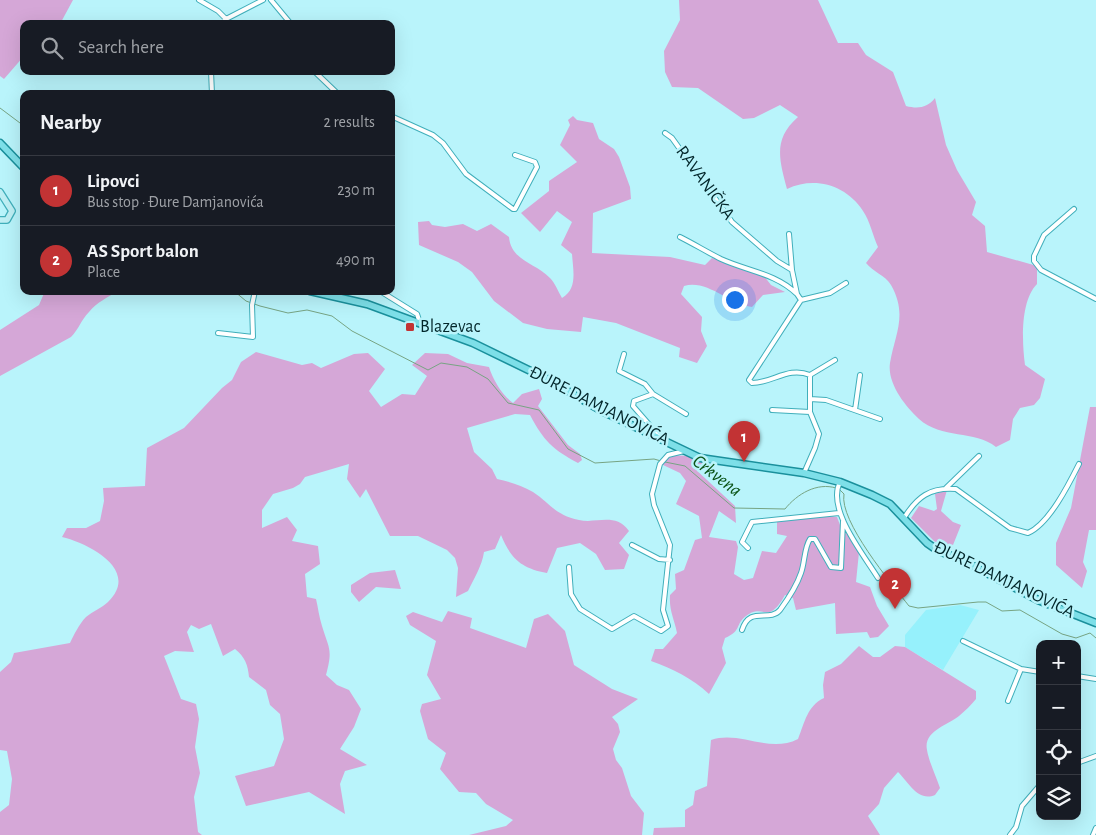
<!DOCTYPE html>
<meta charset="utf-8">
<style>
:root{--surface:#171b24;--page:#242831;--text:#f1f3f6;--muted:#9ea1a6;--line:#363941;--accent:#c23334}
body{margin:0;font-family:"Alegreya Sans",sans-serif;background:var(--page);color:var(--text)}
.controls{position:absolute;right:15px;bottom:15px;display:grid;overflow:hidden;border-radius:10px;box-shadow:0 5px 20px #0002}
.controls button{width:45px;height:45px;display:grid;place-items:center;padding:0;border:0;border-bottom:1px solid var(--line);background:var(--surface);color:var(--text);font:25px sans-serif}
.you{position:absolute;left:734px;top:299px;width:18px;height:18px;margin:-12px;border:4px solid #fff;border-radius:50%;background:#1a73e8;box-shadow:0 0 0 8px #1a73e833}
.badge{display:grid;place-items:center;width:32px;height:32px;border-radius:50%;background:var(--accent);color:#fff;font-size:16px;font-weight:700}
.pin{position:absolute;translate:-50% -41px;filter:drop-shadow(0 1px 2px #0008)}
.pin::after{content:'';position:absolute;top:26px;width:18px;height:15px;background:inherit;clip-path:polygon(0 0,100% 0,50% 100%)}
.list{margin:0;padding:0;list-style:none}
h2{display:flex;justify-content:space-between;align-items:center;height:65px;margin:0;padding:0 20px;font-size:21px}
h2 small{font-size:16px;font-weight:400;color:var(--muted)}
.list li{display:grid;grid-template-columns:32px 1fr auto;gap:15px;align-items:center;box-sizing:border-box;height:70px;padding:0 20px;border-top:1px solid var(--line)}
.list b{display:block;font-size:19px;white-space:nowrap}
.list p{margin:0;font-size:16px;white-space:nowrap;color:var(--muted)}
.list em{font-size:16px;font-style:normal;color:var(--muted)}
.icon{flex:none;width:28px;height:28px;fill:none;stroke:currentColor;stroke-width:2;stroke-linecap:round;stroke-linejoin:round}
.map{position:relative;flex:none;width:1096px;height:835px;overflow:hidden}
.search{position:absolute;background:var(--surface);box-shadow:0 5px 20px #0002;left:20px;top:20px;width:375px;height:55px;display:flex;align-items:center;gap:12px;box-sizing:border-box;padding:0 18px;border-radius:10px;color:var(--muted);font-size:19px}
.panel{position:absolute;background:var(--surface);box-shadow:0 5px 20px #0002;left:20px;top:90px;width:375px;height:205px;border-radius:10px}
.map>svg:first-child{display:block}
.built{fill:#96f1fc}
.green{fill:#d5a7d7}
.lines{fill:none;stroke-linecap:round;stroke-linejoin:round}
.stream{stroke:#77a483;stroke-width:1}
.street-casing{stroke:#40afbb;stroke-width:6}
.secondary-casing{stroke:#40afbb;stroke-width:8}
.primary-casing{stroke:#1a909c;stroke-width:9}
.street{stroke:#fff;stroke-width:4}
.secondary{stroke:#beeff4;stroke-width:5.5}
.primary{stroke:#7ddfe8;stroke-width:6}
.poi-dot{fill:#c23334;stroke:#b9f4fb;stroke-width:2}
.labels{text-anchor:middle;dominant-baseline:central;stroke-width:5;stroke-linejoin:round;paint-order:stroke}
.street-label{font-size:18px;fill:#02262a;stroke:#b9f4fb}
.poi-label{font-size:18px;fill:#02262a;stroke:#b9f4fb;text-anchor:start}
.water-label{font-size:19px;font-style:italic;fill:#0b5417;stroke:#b9f4fb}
</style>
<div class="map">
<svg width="1096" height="835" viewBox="0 0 1096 835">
<rect width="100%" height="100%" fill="#b9f4fb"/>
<path class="built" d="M960 605 979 610 943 670 905 647V635L926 610Z"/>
<path class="green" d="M0 0H73L60 24H24V56L4 79 0 76Z
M679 0H818L838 43H858L866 55 893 72 906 106C918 109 927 108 935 98L946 145 957 170 976 202 972 215 985 226 987 252 1037 266V284C1020 301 1022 343 1025 365L1045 379 1040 398 1034 405 1020 408 1013 419 1010 440 996 447C975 430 941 439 919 419 905 406 887 383 890 363 895 334 908 315 891 285 885 275 873 272 866 263L878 247C873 236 870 221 863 211 846 185 815 176 787 189 779 159 773 139 798 117L780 105 754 118 743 119 698 88 672 87 665 72 664 51 680 20Z
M573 116 577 120 593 123 599 139 614 149 619 157 630 187 631 199 593 213 592 253 670 257 705 265 712 258 764 276 771 285 785 292 763 295 752 307C729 304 707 279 684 286L681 294 702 317 701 331 707 346 697 363 679 357 680 348 616 323 583 317 581 332 547 329 523 323 494 301 472 272 458 262 419 245 418 222 429 221 432 225 445 227 463 224 477 231 491 224 509 237C511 261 536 263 550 278 555 283 558 291 562 298 578 289 573 270 572 254L561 245 572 222 557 211 540 232 521 213 549 191V181L577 162 560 145 570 125 568 120Z
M45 291H118C107 298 97 302 89 312 81 320 79 329 71 337L0 376V330L39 305Z
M256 352 302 365 312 363 321 368 354 354 368 353 385 369 369 391 381 407 402 394 415 395 427 376 412 365 425 353 448 354 467 363 489 367C493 380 502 395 513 403L522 394 539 389 542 399 538 406 568 445 580 454 582 460 578 463C552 449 544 441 530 415L515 414 467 428 474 452 492 469 497 479C510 482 521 485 533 492 551 504 555 515 579 520 597 524 615 512 629 531L619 543 629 555 624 569 605 570 596 554 580 543 557 548 547 573C521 568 511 559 501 535L495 549 484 552C482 566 474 578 468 591L456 597 458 568 455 558 447 550 418 536H390L366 489 360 498 347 479 349 464 305 477 300 484 293 488 273 494 262 510V528L287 517 297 530 292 541 318 546 320 564 305 574 307 597 316 599C318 607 319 617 322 626 329 649 333 649 326 675L337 685 349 690 361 709 354 727 340 749 367 765 345 771 340 784 345 814 309 792 246 806 235 776 274 766 284 739 280 714 270 705 266 690 249 677C248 665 245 657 235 649L223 656 211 624 199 629 191 625 187 632 194 652 175 651 164 656 181 699 196 704 199 719 195 747 200 773 194 797 198 832 202 835H0V812L9 805 12 779 7 751 0 750V672L11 662 14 653 70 643C74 635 79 624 86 617 93 611 102 608 108 602 141 570 88 543 62 537L67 528H86L100 521 104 501 103 488 145 486 147 448 184 428 222 388 232 380 241 362Z
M1090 407H1096V530H1089L1083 562 1087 571 1082 588 1056 565V543L1071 508Z
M671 455 688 456 713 464 711 467H693L735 506 736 523 719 511 709 537 736 541 738 547 734 574 744 580 753 578 762 551 776 553 787 536 777 534V522L817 515 837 517 840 525 845 527 859 552 856 582 870 587 877 606 889 626 878 637 870 638 867 632 836 634 835 603 796 610 793 598 785 595C767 627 764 602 746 616 735 624 742 631 725 638L722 648 726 663 709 694C692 678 673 669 651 661L655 649H663L677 633C674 618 669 611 670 595L676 589 675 574 684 570 695 540 702 538 699 516 676 504 686 481 680 473 661 464Z
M947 490 941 511 953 522 961 525 951 550 934 541 911 518 919 506 934 511 937 509 935 494Z
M395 570 401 589 376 587 359 602 351 592V585L370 573Z
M448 611 472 618 470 628 526 648 534 619 548 614 565 631 574 665 612 689 638 699 612 717 618 724 620 732 613 749 616 760 622 768 631 796 644 813 642 835H469L506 826 513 820 486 804 476 793 459 792 440 769 446 753 428 739 420 711 422 704 441 699 427 675 436 641 410 625 406 616 413 612 442 622Z
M859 646 873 657H880L895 646 905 647 976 691V699C971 705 965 711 959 716 948 725 923 731 927 750 929 762 936 776 940 788L935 795C918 802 909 783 898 772L884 788 879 804 868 816 880 835H653L654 828 685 827V810L693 805 695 791 707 786 711 740C740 730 769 754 798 739 805 722 807 706 824 698L823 685 825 672 841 664Z"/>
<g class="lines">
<path class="stream" d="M0 108 24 126
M234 291 246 301 260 306 288 313 307 310 332 316 352 331 428 370 441 363 467 367 488 379 508 403 539 410 568 449 595 463 654 459 661 461
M665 462 685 466 734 508 785 509C797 494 817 482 836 488
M840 490 844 494C839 521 891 583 909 606L918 608 978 602H986L1002 611 1020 610 1062 634 1076 638 1090 633 1096 638"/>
<defs>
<path id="street" d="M199 0 218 11 226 19
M271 0 291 24
M221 24 226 19 263 0
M211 71 212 94
M314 71 338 94
M391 116 433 135 443 143 466 174 513 209H515L537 167 535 162 515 155
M665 133 672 138 732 222 777 261 792 270 797 294 801 300 749 380 752 383C773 383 788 366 810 375V412L819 434 815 448 804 473
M1074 209 1044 235 1034 256V261L1041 270 1096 299
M789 234 792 270
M680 237C694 244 707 252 721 259 747 271 775 273 797 294
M380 291 417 314 420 323
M801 300 830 293 846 283
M218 333 253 337 252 305 255 291
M624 354 619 371 645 384 653 394
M810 375 835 360
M810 399 826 400 880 419
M772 410 810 412
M855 410 860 375
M660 437 633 406 634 401 653 394 686 414
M840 482C826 509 864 555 878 578
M946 488 979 456
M904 518C917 497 930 487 956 489L1010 528 1028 533C1049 524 1069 484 1079 464
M632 545 659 559 670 560
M748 548 742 542 752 522 839 513
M569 567 571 594 580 609 612 629 634 616 661 631 668 626 663 610 670 545 654 505 652 494 660 464 668 455 684 451
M742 630C750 605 769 623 780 610 788 599 797 585 801 573 805 562 804 548 810 539H815L831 567 841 568 843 521
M963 641 1021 669 1040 672
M1077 676 1096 679
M1008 701 1021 669
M1077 763 1096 756
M1010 835 1016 827 1022 806 1040 785
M1093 835 1096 828"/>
<path id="secondary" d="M0 192 12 211 7 220H0"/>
<path id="primary" d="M0 143 24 168
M310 291 367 304 473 343 547 379 604 412 700 458 804 473 840 482 872 495 890 504 927 543 937 550 964 561 1038 600 1096 623"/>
</defs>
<use href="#street" class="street-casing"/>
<use href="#secondary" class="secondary-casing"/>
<use href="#primary" class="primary-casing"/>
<use href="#street" class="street"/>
<use href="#secondary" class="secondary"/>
<use href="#primary" class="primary"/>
</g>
<rect class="poi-dot" x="405" y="322" width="10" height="10" rx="2.5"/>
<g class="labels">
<g class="street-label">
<text transform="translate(705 183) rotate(54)">RAVANIČKA</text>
<text transform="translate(599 406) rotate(27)">ĐURE DAMJANOVIĆA</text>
<text transform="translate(1004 580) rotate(26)">ĐURE DAMJANOVIĆA</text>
</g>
<g class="poi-label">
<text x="420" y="327">Blazevac</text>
</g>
<g class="water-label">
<text transform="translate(717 476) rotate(37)">Crkvena</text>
</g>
</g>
</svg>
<div class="controls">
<button>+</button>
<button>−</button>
<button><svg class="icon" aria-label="locate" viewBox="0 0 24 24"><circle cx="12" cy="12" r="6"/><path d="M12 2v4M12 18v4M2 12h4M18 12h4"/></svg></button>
<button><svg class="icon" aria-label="layers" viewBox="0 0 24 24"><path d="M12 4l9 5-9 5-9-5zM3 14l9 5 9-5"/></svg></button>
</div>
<div class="you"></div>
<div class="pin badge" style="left:744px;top:462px">1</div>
<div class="pin badge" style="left:895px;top:609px">2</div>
<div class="search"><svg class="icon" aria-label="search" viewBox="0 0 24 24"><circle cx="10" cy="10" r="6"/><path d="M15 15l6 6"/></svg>Search here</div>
<section class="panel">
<h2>Nearby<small>2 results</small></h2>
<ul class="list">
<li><span class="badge">1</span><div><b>Lipovci</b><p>Bus stop · Đure Damjanovića</p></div><em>230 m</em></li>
<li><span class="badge">2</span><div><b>AS Sport balon</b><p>Place</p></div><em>490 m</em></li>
</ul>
</section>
</div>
